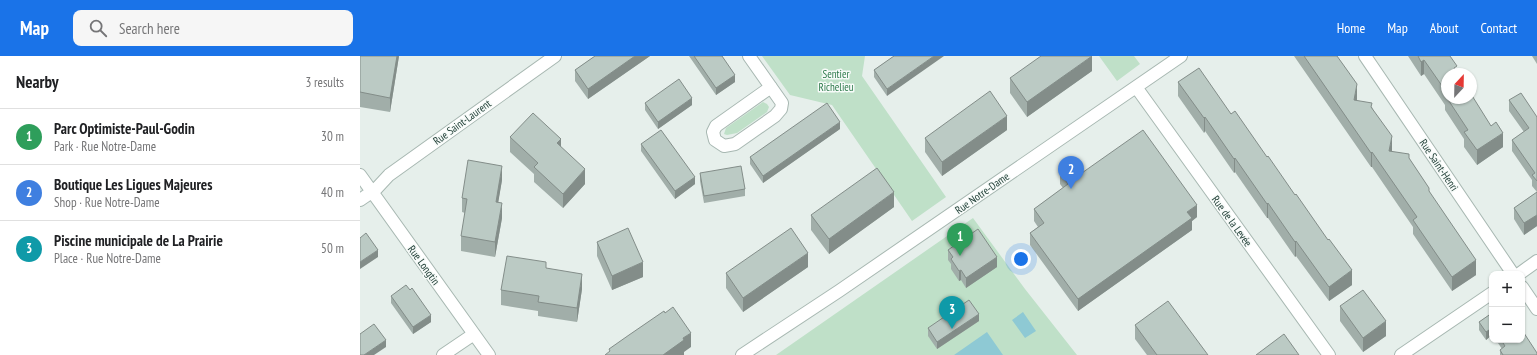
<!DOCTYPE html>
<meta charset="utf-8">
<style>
:root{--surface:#fff;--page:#f6f6f6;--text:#202124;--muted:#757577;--line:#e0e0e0;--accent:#1a73e8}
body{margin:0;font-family:"PT Sans Narrow",sans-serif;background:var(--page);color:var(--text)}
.controls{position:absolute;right:12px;bottom:12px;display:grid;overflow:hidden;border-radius:8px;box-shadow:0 1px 3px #0004}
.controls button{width:36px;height:36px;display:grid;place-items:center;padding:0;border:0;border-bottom:1px solid var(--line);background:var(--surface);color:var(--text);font:20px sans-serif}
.compass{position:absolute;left:1081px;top:12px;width:36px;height:36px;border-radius:50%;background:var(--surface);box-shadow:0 1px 3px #0004;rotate:22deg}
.you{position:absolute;left:661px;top:203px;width:14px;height:14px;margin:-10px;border:3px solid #fff;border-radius:50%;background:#1a73e8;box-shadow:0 0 0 6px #1a73e833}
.badge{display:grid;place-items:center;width:26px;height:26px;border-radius:50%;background:var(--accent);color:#fff;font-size:13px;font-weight:700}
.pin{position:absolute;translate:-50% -33px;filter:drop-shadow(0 1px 2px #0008)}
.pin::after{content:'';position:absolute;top:21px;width:14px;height:12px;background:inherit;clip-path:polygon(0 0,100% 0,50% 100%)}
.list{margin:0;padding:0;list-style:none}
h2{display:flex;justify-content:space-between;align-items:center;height:52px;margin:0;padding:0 16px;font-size:17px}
h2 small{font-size:13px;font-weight:400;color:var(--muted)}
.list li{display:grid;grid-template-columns:26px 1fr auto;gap:12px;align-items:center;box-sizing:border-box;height:56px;padding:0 16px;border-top:1px solid var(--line)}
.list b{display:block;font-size:15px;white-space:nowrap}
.list p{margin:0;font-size:13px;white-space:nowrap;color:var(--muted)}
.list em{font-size:13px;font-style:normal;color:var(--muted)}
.icon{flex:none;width:22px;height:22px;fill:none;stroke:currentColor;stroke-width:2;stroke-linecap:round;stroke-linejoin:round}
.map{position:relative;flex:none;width:1177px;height:299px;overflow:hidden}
header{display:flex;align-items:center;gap:24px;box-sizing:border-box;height:56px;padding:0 20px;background:var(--accent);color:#fff}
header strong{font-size:19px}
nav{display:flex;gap:22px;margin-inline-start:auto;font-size:14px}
.search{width:280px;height:36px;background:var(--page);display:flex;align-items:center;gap:10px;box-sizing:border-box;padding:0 14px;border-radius:8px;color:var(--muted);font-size:15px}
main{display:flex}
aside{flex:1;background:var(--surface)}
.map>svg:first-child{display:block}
.green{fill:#bfe0c8}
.water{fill:#8ec9d4}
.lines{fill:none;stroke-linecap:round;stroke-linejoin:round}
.minor-casing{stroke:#a8b8b2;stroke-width:14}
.minor{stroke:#fff;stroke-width:12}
.wall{fill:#a1aea9}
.shaded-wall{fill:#838d89}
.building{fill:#bbcac4;stroke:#838d89}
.labels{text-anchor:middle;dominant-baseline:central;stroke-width:3;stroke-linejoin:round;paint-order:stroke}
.park-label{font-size:11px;fill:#2d7a4b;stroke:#f7fbf9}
.street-label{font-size:11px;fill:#24423a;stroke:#f7fbf9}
</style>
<header>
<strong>Map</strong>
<div class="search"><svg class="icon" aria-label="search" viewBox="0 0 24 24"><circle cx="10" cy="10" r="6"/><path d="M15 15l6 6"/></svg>Search here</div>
<nav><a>Home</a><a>Map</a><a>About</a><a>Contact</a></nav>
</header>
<main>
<aside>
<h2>Nearby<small>3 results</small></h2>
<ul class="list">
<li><span class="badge" style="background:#2e9e5b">1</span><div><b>Parc Optimiste-Paul-Godin</b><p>Park · Rue Notre-Dame</p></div><em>30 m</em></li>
<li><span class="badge" style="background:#3f7fe0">2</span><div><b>Boutique Les Ligues Majeures</b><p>Shop · Rue Notre-Dame</p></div><em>40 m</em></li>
<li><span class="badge" style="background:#0f9aa8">3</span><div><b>Piscine municipale de La Prairie</b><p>Place · Rue Notre-Dame</p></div><em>50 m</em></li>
</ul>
</aside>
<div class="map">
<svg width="1177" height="299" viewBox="0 0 1177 299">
<rect width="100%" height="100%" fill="#e6efeb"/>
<path class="green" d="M402 0H505L502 20 586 141 552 165 472 49 430 39Z
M739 0H774L780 8 757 25Z
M403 46 407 48 409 51 407 56 377 77 367 79 364 78 366 72Z
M613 162 665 233 717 299H416Z"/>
<path class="water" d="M663 256 676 275 665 282 652 264Z
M627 276 643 299H594Z"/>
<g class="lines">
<defs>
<path id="minor" d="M389 0 422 47 421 53 415 60 375 88 364 90 355 84 353 76 356 70 411 31
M1005 0 1153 218
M776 31 969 299
M0 119 129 299
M0 144 16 133 29 119 195 0
M1159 218 1177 205
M1162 231 1177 253
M83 299 114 278
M382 299 479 235 821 0
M1041 299 1132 237"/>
</defs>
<use href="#minor" class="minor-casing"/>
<use href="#minor" class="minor"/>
</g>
<path class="wall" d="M0 0H39L30 56 0 51Z
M235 0H290L228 43 215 25V14Z
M329 0H362L375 26 356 39Z
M534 0 527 40 514 21V14Z
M934 0H977L997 43V45L1012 51 1032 96 1049 103 1069 135 1116 219 1092 235 1053 178V171L1012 111H1011Z
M1048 0H1090L1087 18V42L1143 91 1117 109 1104 91V83L1085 54V49L1064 18 1061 20Z
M1172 0H1177V8Z
M732 15 667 61 650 37V22Z
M818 26 871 58 992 229 969 245 936 200 935 201 908 162H907L875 116 874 117 845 75 844 77 818 40Z
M1149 44 1177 61V170L1164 179 1154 163V152L1177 136 1172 130V124L1152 95V84L1164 76 1149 55Z
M285 47 332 49 298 73 285 54Z
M480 73 403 127 390 108V101Z
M647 74 582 120 565 96V82Z
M150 81 201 91 225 128 203 152 174 126V118L150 96Z
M281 88 335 128 315 143 281 95Z
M700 116 719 119 837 161 832 165V174L718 255 670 189V177L678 171 674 165V153L703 132 700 128Z
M340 117 385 133V140L344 147 340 125Z
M142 124 138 146 142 162 135 201 101 195V180L105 157 102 156V142Z
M534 151 469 198 451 174V159Z
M237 186 283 221 252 234 237 200Z
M588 194 637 211 606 232 601 224 599 225 591 213V208L588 204Z
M448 211 383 256 366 232V217Z
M186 213 222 233 217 266 178 260V255L141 249V234Z
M31 240 71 266 53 278 31 247Z
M980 250 1026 280 1003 296 980 265Z
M1132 257V279L1126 284 1119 274V266Z
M619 265 577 293 568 280V272Z
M775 269 848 299H787L775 283Z
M1136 284H1162L1170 288 1177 299H1140V294L1142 293Z"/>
<path class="shaded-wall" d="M37 0H39L30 56V42Z
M275 0H290L228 43V33Z
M574 0H584L527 40V33Z
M732 0V15L667 61V46Z
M1064 4V18L1061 20V6Z
M375 19V26L356 39V32Z
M997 28V43L994 59V44Z
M332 42V49L298 73V66Z
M647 60V74L582 120V106Z
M845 61V75L844 77V62Z
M480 66V73L403 127V120Z
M1143 77V91L1117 109V94Z
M1032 80V95L1029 110V95Z
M201 83V98L197 87Z
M1012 96V111H1011V97Z
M875 102V116L874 117V103Z
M142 110V124L136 160V146Z
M225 113V128L203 152V138Z
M335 121V128L315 143V135Z
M534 136V151L469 198V183Z
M142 147V162L135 201V186Z
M908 147V162H907V148Z
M837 149V161L832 165V174L718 255V243L827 156Z
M1177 159V170L1164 179V167Z
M936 185V200L935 201V186Z
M18 194V201L0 213V206Z
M448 197V211L383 256V242Z
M637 201V211L606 232V222Z
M1116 204V219L1092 235V221Z
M283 206V221L252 234V220Z
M601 214V224L599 225V215Z
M992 214V229L969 245V231Z
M222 218V233L217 266V252Z
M619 258V265L577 293V286Z
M71 259V266L53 278V271Z
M1026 265V280L1003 296V282Z
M1132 272V279L1126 284V276Z
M331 277V291L324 296V299H303L323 282Z
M26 284V291L14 299H4Z"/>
<path class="building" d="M0 0H37L30 42 0 36Z
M235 0H275L228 33 215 14Z
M334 0H362L375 19 356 32Z
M534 0H574L527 33 514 14Z
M681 0H732L667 46 650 22Z
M944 0H977L997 28 994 44 1012 47 1011 51 1032 80 1029 95 1049 98V102L1069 132V135L1116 204 1092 221 1053 164 1057 161 1012 96 1011 97Z
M1058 0H1090L1097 10 1094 12 1098 18H1087V37L1064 4 1061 6Z
M839 12 871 58 875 55 907 101 908 100 935 139 936 138 968 184 969 183 992 214 969 231 936 185 935 186 908 147 907 148 875 102 874 103 845 61 844 62 818 26Z
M319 23 332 42 298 66 285 47Z
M630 35 647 60 582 106 565 82Z
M1161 37 1177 61V125L1172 119 1175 117 1152 84 1169 72 1149 44Z
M1087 38V42H1111V38L1131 70 1136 66 1143 77 1117 94 1104 76 1108 74 1085 39Z
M467 47 480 66 403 120 390 101Z
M173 57 201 83 197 87 225 113 203 138 174 111 178 107 150 81Z
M301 74 335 121 315 135 281 88Z
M783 74 837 149 827 156 832 162 718 243 670 177 684 167 674 153 708 128 700 116 711 108 719 119Z
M108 104 142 110 136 146 142 147 135 186 101 180 107 143 102 142Z
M381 110 385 133 344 140 340 117Z
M517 112 534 136 469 183 451 159Z
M1177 136V159L1164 167 1154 152Z
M268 172 283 206 252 220 237 186Z
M431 172 448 197 383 242 366 217Z
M618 173 637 201 606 222 601 214 599 215 591 203 593 201 588 194Z
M6 177 18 194 0 206V182Z
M147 200 186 206V212L222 218 217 252 178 246 179 240 141 234Z
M46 229 50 234 52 232 71 259 53 271 31 240Z
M1003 234 1026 265 1003 282 980 250Z
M609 244 619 258 577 286 568 272Z
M808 245 848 299H797L775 269Z
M313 251 331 277 323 282 324 284 303 299H245L250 295 249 293 269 279 304 255 305 257Z
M1132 257V272L1126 276 1119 266Z
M14 268 26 284 4 299H0V278Z
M1162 274 1177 297V299H1143L1140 294 1145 290 1141 284H1162Z
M924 278 939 299H896Z"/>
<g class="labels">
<g class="park-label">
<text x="476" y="18">Sentier<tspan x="476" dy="13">Richelieu</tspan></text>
</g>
<g class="street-label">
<text transform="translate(102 66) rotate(-36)">Rue Saint-Laurent</text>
<text transform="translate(1079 109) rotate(56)">Rue Saint-Henri</text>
<text transform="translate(622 137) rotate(-35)">Rue Notre-Dame</text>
<text transform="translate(872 165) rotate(54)">Rue de la Levée</text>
<text transform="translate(64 209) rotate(54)">Rue Longtin</text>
</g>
</g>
</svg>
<div class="controls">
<button>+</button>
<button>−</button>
</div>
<svg class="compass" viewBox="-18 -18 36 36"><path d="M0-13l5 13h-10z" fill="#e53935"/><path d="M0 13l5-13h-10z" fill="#757577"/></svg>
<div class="you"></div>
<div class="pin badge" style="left:600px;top:200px;background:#2e9e5b">1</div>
<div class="pin badge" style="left:711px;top:133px;background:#3f7fe0">2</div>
<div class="pin badge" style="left:592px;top:273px;background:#0f9aa8">3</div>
</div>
</main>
